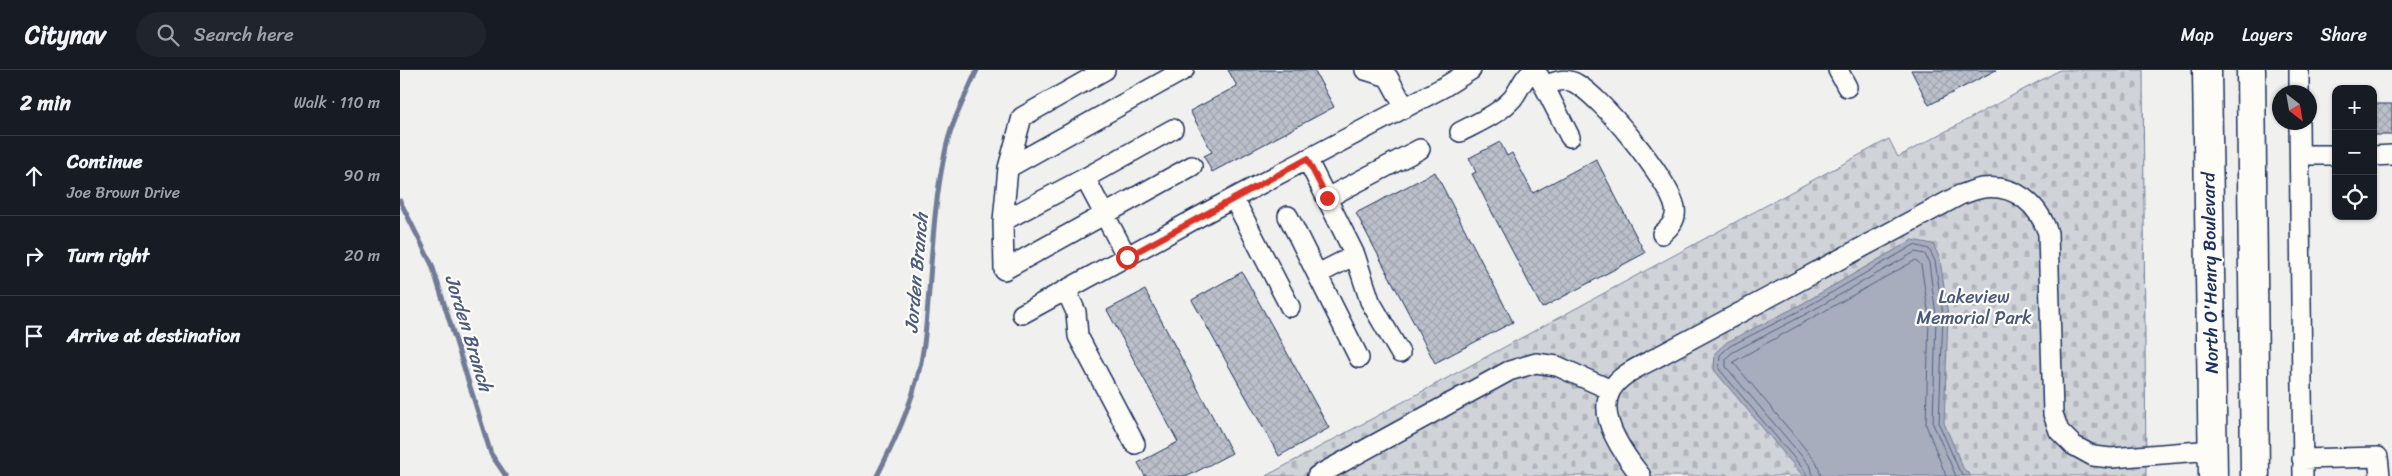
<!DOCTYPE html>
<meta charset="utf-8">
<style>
:root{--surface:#171b24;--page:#20242c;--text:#f1f3f6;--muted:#9ea1a6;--line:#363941}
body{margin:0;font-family:Sriracha,sans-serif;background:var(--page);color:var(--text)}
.controls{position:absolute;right:15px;top:15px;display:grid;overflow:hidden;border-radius:10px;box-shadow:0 1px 4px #0004}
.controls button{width:45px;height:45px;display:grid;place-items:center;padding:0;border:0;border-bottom:1px solid var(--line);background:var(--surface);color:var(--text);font:25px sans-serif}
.compass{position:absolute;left:1872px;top:15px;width:45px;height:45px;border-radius:50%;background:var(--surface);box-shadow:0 1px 4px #0004;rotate:149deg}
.stop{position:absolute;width:15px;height:15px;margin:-11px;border:4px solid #d93025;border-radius:50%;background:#fff}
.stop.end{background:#d93025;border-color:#fff;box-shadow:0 1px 5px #0008}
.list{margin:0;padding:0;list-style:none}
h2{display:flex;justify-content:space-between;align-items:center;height:65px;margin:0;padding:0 20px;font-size:21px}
h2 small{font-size:16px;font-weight:400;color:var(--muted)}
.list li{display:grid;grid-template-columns:32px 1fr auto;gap:15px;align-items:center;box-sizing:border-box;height:80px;padding:0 20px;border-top:1px solid var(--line)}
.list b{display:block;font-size:19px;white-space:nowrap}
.list p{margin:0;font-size:16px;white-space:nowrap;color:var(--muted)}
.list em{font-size:16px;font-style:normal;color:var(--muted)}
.icon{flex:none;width:28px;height:28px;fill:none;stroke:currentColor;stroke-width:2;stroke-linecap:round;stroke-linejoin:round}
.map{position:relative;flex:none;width:1992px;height:406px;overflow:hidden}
header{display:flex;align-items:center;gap:30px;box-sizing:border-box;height:70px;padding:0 25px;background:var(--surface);border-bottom:1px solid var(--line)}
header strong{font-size:24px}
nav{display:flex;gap:28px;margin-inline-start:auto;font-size:18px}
.search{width:350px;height:45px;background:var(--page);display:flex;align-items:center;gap:12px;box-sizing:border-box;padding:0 18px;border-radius:28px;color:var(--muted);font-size:19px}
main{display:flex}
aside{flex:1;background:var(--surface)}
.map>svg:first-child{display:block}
.cemetery{fill:url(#cemetery-stones);stroke:#76819b}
.water{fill:#a7adbd;stroke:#6f7b97}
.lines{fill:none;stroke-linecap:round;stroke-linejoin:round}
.shore{stroke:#536184;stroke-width:1}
.stream{stroke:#6f7b97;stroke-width:5}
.building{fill:url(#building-cross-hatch);stroke:#1b2f5e}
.minor-casing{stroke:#1b2f5e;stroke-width:22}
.highway-casing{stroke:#1b2f5e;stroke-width:31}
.minor{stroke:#fdfcf7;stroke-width:19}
.highway{stroke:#fdfcf7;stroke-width:28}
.route{stroke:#d93025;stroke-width:6}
.labels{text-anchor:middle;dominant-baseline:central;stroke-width:4.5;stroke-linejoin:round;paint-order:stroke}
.street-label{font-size:18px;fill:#1b2f5e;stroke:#fdfcf7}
.park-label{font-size:18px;fill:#48587c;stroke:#fdfcf7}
.water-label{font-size:19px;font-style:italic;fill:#4c5b7f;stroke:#fdfcf7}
</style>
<header>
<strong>Citynav</strong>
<div class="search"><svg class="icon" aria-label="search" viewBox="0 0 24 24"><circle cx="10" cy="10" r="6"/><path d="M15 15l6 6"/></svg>Search here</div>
<nav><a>Map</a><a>Layers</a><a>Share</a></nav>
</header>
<main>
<aside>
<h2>2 min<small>Walk · 110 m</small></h2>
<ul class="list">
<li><svg class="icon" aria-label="ahead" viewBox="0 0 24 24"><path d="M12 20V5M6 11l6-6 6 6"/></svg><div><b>Continue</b><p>Joe Brown Drive</p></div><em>90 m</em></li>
<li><svg class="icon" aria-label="right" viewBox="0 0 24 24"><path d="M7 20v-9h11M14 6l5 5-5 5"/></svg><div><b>Turn right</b></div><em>20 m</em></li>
<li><svg class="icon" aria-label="arrive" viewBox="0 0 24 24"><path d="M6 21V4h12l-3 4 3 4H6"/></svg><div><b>Arrive at destination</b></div></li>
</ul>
</aside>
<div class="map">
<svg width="1992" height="406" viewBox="0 0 1992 406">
<defs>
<pattern id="cemetery-stones" width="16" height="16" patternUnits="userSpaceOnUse" patternTransform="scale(1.25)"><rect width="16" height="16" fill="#d0d3d8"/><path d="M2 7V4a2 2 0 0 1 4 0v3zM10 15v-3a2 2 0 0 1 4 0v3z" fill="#b2b5bc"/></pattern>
<pattern id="building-cross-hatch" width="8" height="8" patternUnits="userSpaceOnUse" patternTransform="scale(1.25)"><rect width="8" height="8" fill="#bbc0ca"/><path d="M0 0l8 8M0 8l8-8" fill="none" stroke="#a0a5b0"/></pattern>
</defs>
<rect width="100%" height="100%" fill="#f0f0ee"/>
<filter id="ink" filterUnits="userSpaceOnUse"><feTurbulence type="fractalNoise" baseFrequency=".02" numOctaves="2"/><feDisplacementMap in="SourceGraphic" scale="10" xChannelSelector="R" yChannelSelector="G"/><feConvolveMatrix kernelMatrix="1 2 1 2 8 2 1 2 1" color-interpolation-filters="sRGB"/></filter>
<g filter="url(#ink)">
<path class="cemetery" d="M1660 0H1743L1746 406H866L1489 69 1498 87Z"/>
<path class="water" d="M1512 170 1533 174 1540 189 1548 245 1544 353 1563 398 1571 406H1403L1314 300 1315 283 1327 272 1400 235Z"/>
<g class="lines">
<path class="shore" d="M1407 406 1405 401 1319 299 1320 285 1330 276 1403 239 1514 175 1529 179 1535 191 1543 245 1539 354 1559 400 1564 406
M1413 406 1411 397 1326 297V288L1333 282 1406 244 1515 182 1525 184 1529 193 1536 245 1533 354 1556 406
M1421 406 1417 393 1333 292 1516 190 1521 195 1529 246 1526 355 1546 406"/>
<path class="stream" d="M0 131 32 195 91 384 106 406
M477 406C498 365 518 321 524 274 532 209 531 142 546 78 552 51 566 25 577 0"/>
</g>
<path class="building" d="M828 0H914L934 37 812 102 804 86 812 82 790 41 837 16Z
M1511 0H1596L1529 35Z
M1973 34H1992V65H1973Z
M1100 72 1107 86 1112 83 1133 123 1196 89 1245 183 1142 238 1072 104 1076 102 1069 88Z
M1035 102 1113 252 1035 293 956 143Z
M842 202 929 358 879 386 792 230Z
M745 220 832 383 788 406H745L738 393 778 372 707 240Z"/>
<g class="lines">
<defs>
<path id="minor" d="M705 0 622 47 608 98 784 0
M965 0 988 7 1005 38
M1438 0 1447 17
M1899 0V22
M1139 6 1170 67
M1144 16C1154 12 1162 8 1173 12 1199 23 1270 111 1275 138 1277 150 1270 157 1262 164
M1899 52 1903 406
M1060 62C1079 52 1099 44 1113 28 1120 19 1123 7 1134 0
M1900 85H1936
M1973 86 1992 85
M907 89 955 185 970 231 1000 283
M685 108 773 59
M927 128 1020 79
M834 129 890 237
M888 146 959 288
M603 151 608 98
M727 187 685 108 603 151 604 200 792 96
M918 204 955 185
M666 220 676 242 678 266 735 374
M622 244 815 138 1044 17 1071 0
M1902 389 1978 387 1980 406
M917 406 1109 301 1136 293 1157 296 1211 320
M1241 406C1225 386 1196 347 1211 320 1220 303 1246 294 1261 285L1560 125C1567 123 1575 119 1583 118 1615 114 1638 134 1648 163L1653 344 1659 361 1673 375 1693 386 1711 388 1813 380"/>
<path id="highway" d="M1807 0 1813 406
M1851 0 1855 406"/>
</defs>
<use href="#minor" class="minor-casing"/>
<use href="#highway" class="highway-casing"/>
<use href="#minor" class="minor"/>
<use href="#highway" class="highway"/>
</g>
</g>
<g class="lines" filter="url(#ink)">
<path class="route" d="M727 187 907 89 927 128"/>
</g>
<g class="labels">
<g class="street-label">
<text transform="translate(1810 203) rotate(-91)">North O'Henry Boulevard</text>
</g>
<g class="park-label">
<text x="1574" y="227">Lakeview<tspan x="1574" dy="21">Memorial Park</tspan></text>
</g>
<g class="water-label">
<text transform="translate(516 203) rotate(-85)">Jorden Branch</text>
<text transform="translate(69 263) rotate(73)">Jorden Branch</text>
</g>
</g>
</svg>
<div class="controls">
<button>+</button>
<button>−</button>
<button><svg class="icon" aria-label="locate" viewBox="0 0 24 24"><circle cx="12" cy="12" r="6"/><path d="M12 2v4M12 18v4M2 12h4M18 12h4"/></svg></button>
</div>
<svg class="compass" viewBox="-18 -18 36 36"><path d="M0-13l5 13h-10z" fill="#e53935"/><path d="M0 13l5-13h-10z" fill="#9ea1a6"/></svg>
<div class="stop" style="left:727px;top:187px"></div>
<div class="stop end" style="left:927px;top:128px"></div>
</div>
</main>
